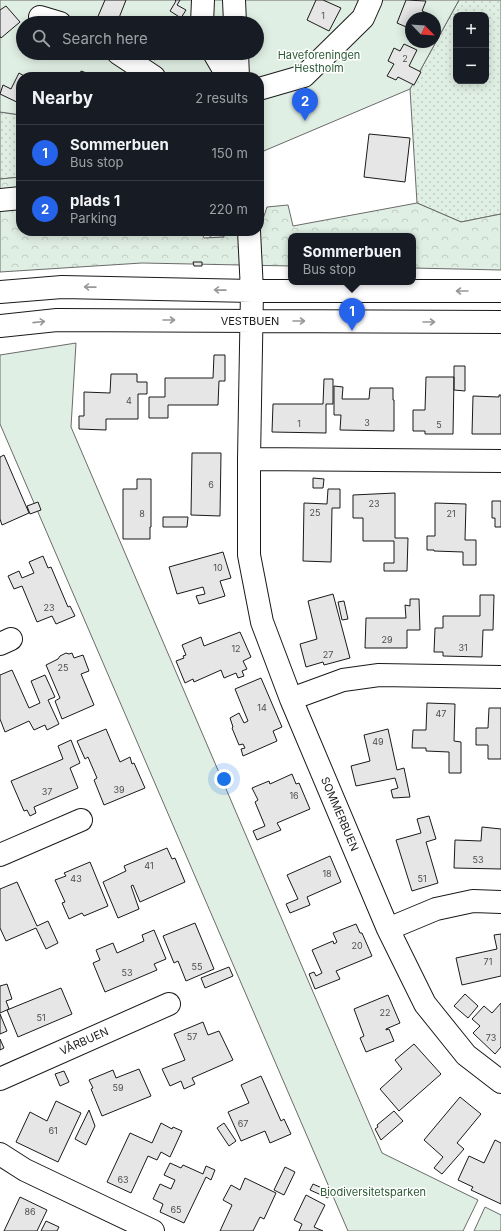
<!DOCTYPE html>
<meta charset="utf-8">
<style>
:root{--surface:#171b24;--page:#242831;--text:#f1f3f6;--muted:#9ea1a6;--line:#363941;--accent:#2563eb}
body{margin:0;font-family:Inter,sans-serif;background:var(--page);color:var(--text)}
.controls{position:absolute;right:12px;top:12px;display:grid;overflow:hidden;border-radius:8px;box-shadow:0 2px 10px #0003}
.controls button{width:36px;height:36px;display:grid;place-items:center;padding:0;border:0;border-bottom:1px solid var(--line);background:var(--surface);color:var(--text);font:20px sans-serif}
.compass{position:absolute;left:405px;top:12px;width:36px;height:36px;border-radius:50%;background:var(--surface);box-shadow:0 2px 10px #0003;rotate:115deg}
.you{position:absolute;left:224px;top:779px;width:14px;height:14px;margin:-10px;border:3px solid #fff;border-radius:50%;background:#1a73e8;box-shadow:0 0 0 6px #1a73e833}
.badge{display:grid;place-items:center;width:26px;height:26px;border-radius:50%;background:var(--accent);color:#fff;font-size:13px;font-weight:700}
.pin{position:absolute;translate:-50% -33px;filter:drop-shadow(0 1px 2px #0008)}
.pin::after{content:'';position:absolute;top:21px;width:14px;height:12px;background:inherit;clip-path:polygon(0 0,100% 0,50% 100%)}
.popup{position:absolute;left:288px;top:233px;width:128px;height:52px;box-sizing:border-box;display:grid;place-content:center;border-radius:8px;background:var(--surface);filter:drop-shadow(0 1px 3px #0005);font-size:13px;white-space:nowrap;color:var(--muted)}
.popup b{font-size:15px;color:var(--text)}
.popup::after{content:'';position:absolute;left:50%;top:100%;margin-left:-8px;border:8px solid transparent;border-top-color:var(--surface)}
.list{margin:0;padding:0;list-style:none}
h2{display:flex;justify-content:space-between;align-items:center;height:52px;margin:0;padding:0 16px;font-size:17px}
h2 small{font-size:13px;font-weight:400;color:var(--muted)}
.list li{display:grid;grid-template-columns:26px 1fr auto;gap:12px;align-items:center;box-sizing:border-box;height:56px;padding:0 16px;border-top:1px solid var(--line)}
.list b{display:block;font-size:15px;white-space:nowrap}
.list p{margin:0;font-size:13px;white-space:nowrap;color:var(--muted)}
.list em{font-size:13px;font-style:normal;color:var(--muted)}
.icon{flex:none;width:22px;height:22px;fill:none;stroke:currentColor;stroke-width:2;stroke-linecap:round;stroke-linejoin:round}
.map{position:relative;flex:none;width:501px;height:1231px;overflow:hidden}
.search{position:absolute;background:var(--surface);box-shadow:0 2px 10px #0003;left:16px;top:16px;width:248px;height:44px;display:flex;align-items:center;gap:10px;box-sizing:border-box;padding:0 14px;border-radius:22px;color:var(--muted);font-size:15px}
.panel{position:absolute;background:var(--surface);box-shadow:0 2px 10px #0003;left:16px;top:72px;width:248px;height:164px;border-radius:16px}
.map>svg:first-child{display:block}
.grass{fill:url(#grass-dots);stroke:#6a6a6a;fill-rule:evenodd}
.forest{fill:url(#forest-crowns);stroke:#6a6a6a}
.green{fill:#e0efe3;stroke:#6a6a6a;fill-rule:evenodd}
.building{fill:#e6e6e6;stroke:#1a1a1a}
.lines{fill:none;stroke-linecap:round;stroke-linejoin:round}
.minor-casing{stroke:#1a1a1a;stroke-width:24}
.minor{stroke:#fff;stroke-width:22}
.oneway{stroke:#989898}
.labels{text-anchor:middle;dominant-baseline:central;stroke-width:3;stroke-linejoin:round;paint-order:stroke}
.number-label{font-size:9px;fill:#4d4d4d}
.park-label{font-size:11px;fill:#2b5a34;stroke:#fff}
.street-label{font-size:11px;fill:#1a1a1a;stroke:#fff}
</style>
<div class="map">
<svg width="501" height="1231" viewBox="0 0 501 1231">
<defs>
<pattern id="grass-dots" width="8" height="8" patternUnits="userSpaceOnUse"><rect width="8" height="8" fill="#e0efe3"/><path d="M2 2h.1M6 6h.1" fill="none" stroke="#c0ccc2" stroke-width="1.8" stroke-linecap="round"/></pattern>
<pattern id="forest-crowns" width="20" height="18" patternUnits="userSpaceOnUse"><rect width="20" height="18" fill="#e0efe3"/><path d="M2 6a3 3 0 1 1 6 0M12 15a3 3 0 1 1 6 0" fill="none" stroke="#c0ccc2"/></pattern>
</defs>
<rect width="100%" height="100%" fill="#fff"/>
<path class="grass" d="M459 0H501V214L461 222 417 203 410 89ZM456 15H486V81H456Z
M0 112 21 115V177L0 179Z
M207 231H222L225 237 211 238Z"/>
<path class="forest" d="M21 177V231H201L204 238 224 237 222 231H259L267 207 288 205 293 226 417 203 461 222 501 214V270L413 268V236H291V266L142 263 0 272V179Z"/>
<path class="green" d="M0 0H459L410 89 259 153V77H21V115L0 112ZM411 18H435V42H411ZM23 23H257V53H23Z
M76 343 71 427 382 1153 478 1200 463 1231H348L0 424V355Z
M485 1207 501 1215V1231H474Z"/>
<path class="building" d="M105 0H126L117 23H102L96 21Z
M175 0H180L177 5 186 10 181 18 170 11 176 1Z
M316 0H323L341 8 329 31 307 20Z
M406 0 426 1 422 11 427 13 425 18H411V29L397 23Z
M6 6 20 22 1 38 0 36V10Z
M404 44 417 50 409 66 421 72 414 85 398 77 396 80 387 76 394 64 388 61 394 48 400 51Z
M134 53H153L152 55 157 57 155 60 150 57 148 61Z
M81 71 95 76V77H79Z
M19 73 26 77H21V104L0 94 3 85 11 89Z
M369 134 410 138 405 182 364 177Z
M193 262H202V266H194Z
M214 355H225V381H219L218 405H168V418H149V397H165V378H213Z
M454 366H465V391L454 390Z
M111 374H137V382H147V394H138V419H106V430L79 429V416H84V392L110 393Z
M426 377H454L453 434H425V431H413V410H425Z
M324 379H333V404H326V433L272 432 273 404H323Z
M334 386 343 387 342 399H369L370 388H393V400H394V431L340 430 341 415H334Z
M499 395H501V434H472L473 396 499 397Z
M192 453H221L220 516 191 515Z
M4 455 29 513 2 525 0 519V457Z
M313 478 324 479 323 488H313Z
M137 479H151V527H150V539H123V489H137Z
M328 489H340V508H332L331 562 303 561 304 503 327 504Z
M395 493V538H408L407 571H384V563H394V541H363V518H353V495Z
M492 501H501V527H495V518H492Z
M38 502 41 510 30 514 27 506Z
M435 503 466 504 465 540H476V565H463V552L434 551V550H427V536H435Z
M163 517H188L187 527H163Z
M223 552 231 578 220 581 225 596 199 604 196 596 205 594 203 587 177 594 169 567Z
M43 556 48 568 51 567 68 607 70 606 75 616 56 624 52 616 37 622 22 586 14 589 8 576 19 571 22 578 34 573 29 562Z
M333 594 350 658 324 665 323 662 306 667 300 644 317 639 308 601Z
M480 595H494L493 630H483L482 657 443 656V652H434L435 628H443V616H480Z
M410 599H419L420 630H407V648H365L366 618H406L405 605 410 606Z
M344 601 348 619 342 620 338 602Z
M240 632 251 657 243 661 247 669 242 671 244 676 238 678 236 673 224 678 221 670 194 682 193 679 185 683 176 661 184 658 183 656 186 655 182 645 201 637 204 646Z
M66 653 69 654 72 653 74 658 83 655 89 671 81 674 94 705 62 719 55 701 60 698 46 665 58 659 60 656Z
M12 670 29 708 40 703 31 681 45 675 55 697 48 700 59 724 47 730 45 725 34 730 29 721 5 732 0 719V675Z
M261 678 282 727 273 731 277 741 243 756 241 749 245 748 243 744 239 745 232 728 233 727 230 718 239 713 244 723 248 721 235 689Z
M427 703 455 704 454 741 461 742V773H449V752L426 751V748H412L413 730H426Z
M489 708H501V759H488V745H476V728H488Z
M106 729 120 762 130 757 132 764 134 763 145 788 104 805 94 780 97 778 88 757 85 759 77 741Z
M388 729 397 770 404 768 410 797 393 798 391 790 398 788 395 778 356 786 351 766 370 761 364 735Z
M71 740 80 763 70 768 78 788 34 807 36 813 30 816 27 810 24 811 11 781 63 759 58 746Z
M292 774 296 784 299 783 310 809 277 823 281 830 257 840 253 831 265 826 255 802 258 800 252 788 269 781 270 784Z
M429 816 436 839 426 842 438 883 412 891 396 840 421 833 417 819Z
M482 827 501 829V869L454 868 455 840 481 841Z
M167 848 172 859 175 858 185 882 140 902 133 885 131 886 139 909 118 918 103 882 126 871 124 866Z
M330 856 341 882 307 897 310 905 290 913 286 904 298 899 287 875Z
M90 862 108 906 84 916 82 913 69 919 62 903 65 902 55 880 66 876 64 873Z
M17 882 37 926 48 921 58 943 46 949 36 928 6 941 0 928V889Z
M195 923 214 969 186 981 178 961 174 963 163 936Z
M356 924 360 933H362L372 956 336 971 340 979 315 989 309 974 314 972 316 976 322 973 312 950 333 941 334 944 337 942 333 933Z
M154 930 166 959 154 964 157 970 105 992 93 963 100 960 96 950 113 943 117 953 144 941 142 935Z
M501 934V976L462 985 456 958 497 949 494 935Z
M229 967 233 976 205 988 201 978Z
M7 984 12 999 6 1001 9 1009 0 1013V986Z
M61 988 72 1014 18 1037 7 1010Z
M465 994 478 1006 468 1018 454 1006Z
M388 995 400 1023 386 1029V1030L389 1029 394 1041 366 1052 360 1038 364 1036 354 1009Z
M501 1003V1047L495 1054 473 1033 480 1026 472 1019 484 1006 492 1013Z
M0 1014 7 1031 0 1034Z
M203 1022 208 1035 219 1031 233 1060 192 1078 195 1084 184 1089 181 1081 170 1086 162 1069 185 1060 174 1034Z
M0 1039 4 1048 0 1050Z
M414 1044 441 1074 399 1111 380 1089 402 1069 395 1060Z
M139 1069 151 1096 102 1116 91 1089 93 1088 89 1080 113 1070 116 1078Z
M64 1071 69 1082 60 1086 55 1074Z
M261 1076 281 1121 284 1119 291 1134 270 1143 265 1131 241 1141 228 1112 249 1103 241 1085Z
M460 1097 481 1114 457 1143 464 1149 442 1174 434 1168 443 1157 424 1140Z
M56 1101 81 1113 58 1162 16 1142 30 1112 47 1121Z
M89 1110 95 1126 86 1145 75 1139Z
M394 1111 403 1121 381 1140 375 1129 378 1127 377 1125Z
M161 1123 172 1129 173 1127 182 1131 170 1157 161 1152 157 1160 148 1156 131 1193 107 1182 130 1133 152 1143Z
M224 1123 236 1141 229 1146 217 1128Z
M495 1140 501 1143V1204L471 1190 473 1187 458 1180 469 1156 484 1163Z
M170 1163 181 1168 183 1165 203 1174 206 1166 215 1170 211 1180 206 1177 184 1223 160 1212 163 1204 153 1199 160 1184 171 1189 175 1180 164 1175Z
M285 1167 295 1172 284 1195 274 1190Z
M245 1178 276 1193 264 1219 260 1217 253 1231H220L232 1205 223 1200 231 1185 240 1190Z
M313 1184 331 1192 328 1198 310 1190Z
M306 1195 325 1205 314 1227 323 1231H299L302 1224 294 1220Z
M20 1197 47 1210 37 1231H4Z
M46 1221 59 1227 57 1231H41Z"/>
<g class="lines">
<defs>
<path id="minor" d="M234 0 235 23
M40 17 60 23
M202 23 203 0
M118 53 154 77
M214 53 228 77
M237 53 238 77
M259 89 304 76 363 18 371 0
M0 200 21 198
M249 231 252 291 249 459V555L262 622 291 699 388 929 425 1004 466 1055 501 1082
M0 292 62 287 252 291H501
M0 326 57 320 501 322
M249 459 501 461
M0 644 11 639
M291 699 343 680 379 675 501 677
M0 855 81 820
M388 929 436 909 473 901 501 902
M0 1079 169 1004
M0 1154 25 1170 153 1231"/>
</defs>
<use href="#minor" class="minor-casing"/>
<use href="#minor" class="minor"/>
</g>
<defs><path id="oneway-shaft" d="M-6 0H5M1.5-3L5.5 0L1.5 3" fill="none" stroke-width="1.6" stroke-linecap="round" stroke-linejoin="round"/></defs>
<g class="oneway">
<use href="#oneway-shaft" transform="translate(90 287) rotate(-179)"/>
<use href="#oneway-shaft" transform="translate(220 290) rotate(-179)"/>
<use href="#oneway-shaft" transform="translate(462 291) rotate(-180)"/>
<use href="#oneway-shaft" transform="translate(169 320)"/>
<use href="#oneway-shaft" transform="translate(299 321)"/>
<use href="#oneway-shaft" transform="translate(39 322) rotate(-6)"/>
<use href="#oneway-shaft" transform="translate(429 322)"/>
</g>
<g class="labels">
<g class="number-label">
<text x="323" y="15">1</text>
<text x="405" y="58">2</text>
<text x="129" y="400">4</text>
<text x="367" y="422">3</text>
<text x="299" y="423">1</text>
<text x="439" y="424">5</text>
<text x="211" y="484">6</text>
<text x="374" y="503">23</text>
<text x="315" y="512">25</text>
<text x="142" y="513">8</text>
<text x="451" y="513">21</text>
<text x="218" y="567">10</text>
<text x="49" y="607">23</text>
<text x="387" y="639">29</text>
<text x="463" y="647">31</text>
<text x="236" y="648">12</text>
<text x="328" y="654">27</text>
<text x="63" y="667">25</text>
<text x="262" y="707">14</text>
<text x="441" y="713">47</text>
<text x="378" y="741">49</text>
<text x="119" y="789">39</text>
<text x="47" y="791">37</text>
<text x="294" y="795">16</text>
<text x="478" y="859">53</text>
<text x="149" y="865">41</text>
<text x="327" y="873">18</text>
<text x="76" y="878">43</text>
<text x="422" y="878">51</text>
<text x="357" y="945">20</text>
<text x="488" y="961">71</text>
<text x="197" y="966">55</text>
<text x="127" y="972">53</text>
<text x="385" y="1012">22</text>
<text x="41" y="1017">51</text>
<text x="192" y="1036">57</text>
<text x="491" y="1037">73</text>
<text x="118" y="1087">59</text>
<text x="243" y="1123">67</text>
<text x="53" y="1130">61</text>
<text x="123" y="1179">63</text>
<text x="176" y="1209">65</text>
<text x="30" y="1211">86</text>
</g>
<g class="park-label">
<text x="319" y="55">Haveforeningen<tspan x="319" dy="13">Hestholm</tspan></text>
<text x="373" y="1192">Biodiversitetsparken</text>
</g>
<g class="street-label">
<text x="250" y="321">VESTBUEN</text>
<text transform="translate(340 814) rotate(67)">SOMMERBUEN</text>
<text transform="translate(84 1041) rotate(-24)">VÅRBUEN</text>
</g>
</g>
</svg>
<div class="controls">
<button>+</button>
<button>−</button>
</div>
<svg class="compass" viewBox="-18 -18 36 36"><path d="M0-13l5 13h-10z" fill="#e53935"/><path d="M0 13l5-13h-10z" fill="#9ea1a6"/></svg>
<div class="you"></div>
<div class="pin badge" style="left:352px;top:331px">1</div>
<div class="popup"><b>Sommerbuen</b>Bus stop</div>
<div class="pin badge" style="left:305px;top:121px">2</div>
<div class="search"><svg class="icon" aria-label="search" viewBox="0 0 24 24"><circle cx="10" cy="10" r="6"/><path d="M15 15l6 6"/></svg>Search here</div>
<section class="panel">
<h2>Nearby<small>2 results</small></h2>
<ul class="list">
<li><span class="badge">1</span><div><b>Sommerbuen</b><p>Bus stop</p></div><em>150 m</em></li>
<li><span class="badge">2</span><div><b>plads 1</b><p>Parking</p></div><em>220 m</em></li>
</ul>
</section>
</div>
